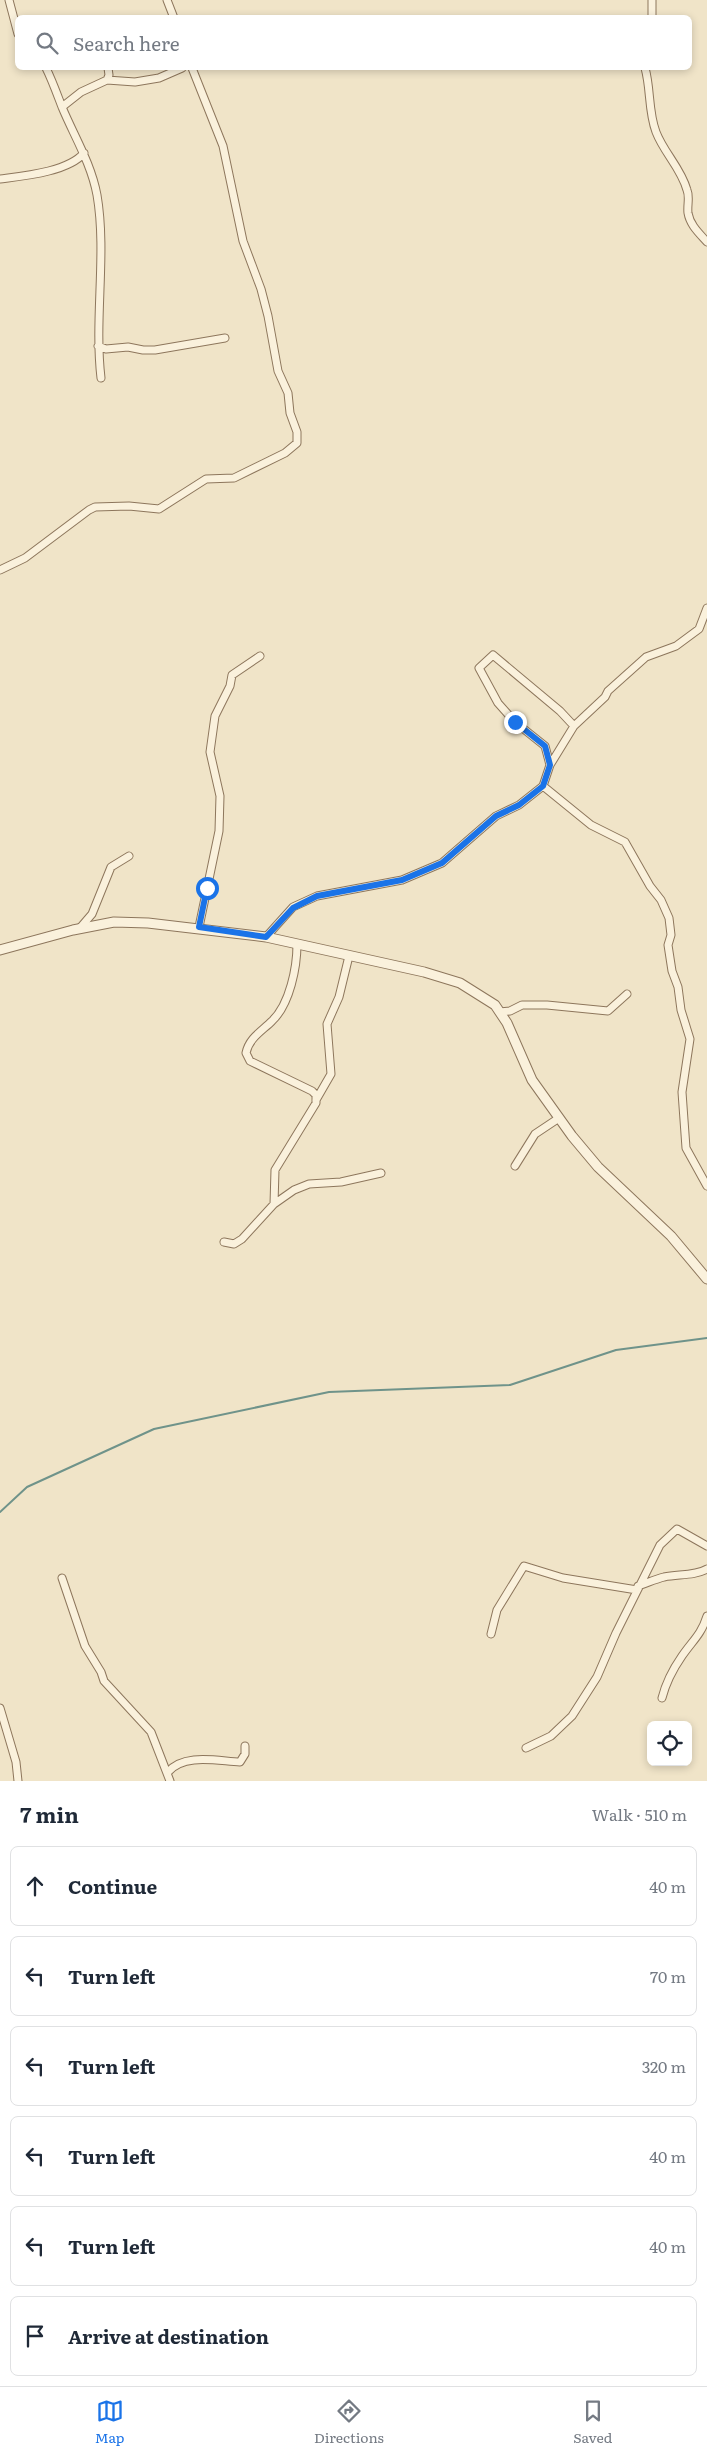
<!DOCTYPE html>
<meta charset="utf-8">
<style>
:root{--surface:#fff;--page:#f2f2f3;--text:#1f2937;--muted:#747a83;--line:#e0e1e3;--accent:#1a73e8}
body{margin:0;font-family:Literata,serif;background:var(--page);color:var(--text)}
.controls{position:absolute;right:15px;bottom:15px;display:grid;overflow:hidden;border-radius:8px;box-shadow:0 2px 8px #0003}
.controls button{width:45px;height:45px;display:grid;place-items:center;padding:0;border:0;border-bottom:1px solid var(--line);background:var(--surface);color:var(--text);font:25px sans-serif}
.stop{position:absolute;width:15px;height:15px;margin:-11px;border:4px solid #1a73e8;border-radius:50%;background:#fff}
.stop.end{background:#1a73e8;border-color:#fff;box-shadow:0 1px 5px #0008}
.list{margin:0;padding:0;list-style:none}
h2{display:flex;justify-content:space-between;align-items:center;height:65px;margin:0;padding:0 20px;font-size:21px}
h2 small{font-size:16px;font-weight:400;color:var(--muted)}
.list li{display:grid;grid-template-columns:32px 1fr auto;gap:15px;align-items:center;box-sizing:border-box;height:80px;margin:0 10px 10px;padding:0 10px;border:1px solid var(--line);border-radius:8px}
.list b{display:block;font-size:19px;white-space:nowrap}
.list em{font-size:16px;font-style:normal;color:var(--muted)}
.icon{flex:none;width:28px;height:28px;fill:none;stroke:currentColor;stroke-width:2;stroke-linecap:round;stroke-linejoin:round}
.map{position:relative;flex:none;width:707px;height:1781px;overflow:hidden}
.search{position:absolute;background:var(--surface);box-shadow:0 2px 8px #0003;left:15px;right:15px;top:15px;height:55px;display:flex;align-items:center;gap:12px;box-sizing:border-box;padding:0 18px;border-radius:8px;color:var(--muted);font-size:19px}
.sheet{height:605px;background:var(--surface)}
nav{display:flex;justify-content:space-around;align-items:center;box-sizing:border-box;height:70px;border-top:1px solid var(--line);background:var(--surface);font-size:14px;color:var(--muted)}
nav a{display:grid;justify-items:center;gap:2px}
nav .on{color:var(--accent)}
.map>svg:first-child{display:block}
.lines{fill:none;stroke-linecap:round;stroke-linejoin:round}
.stream{stroke:#6f938a;stroke-width:2}
.minor-casing{stroke:#8d765c;stroke-width:9}
.tertiary-casing{stroke:#8d765c;stroke-width:11}
.minor{stroke:#faf1dc;stroke-width:7}
.tertiary{stroke:#faf1dc;stroke-width:9}
.route{stroke:#1a73e8;stroke-width:6}
</style>
<div class="map">
<svg width="707" height="1781" viewBox="0 0 707 1781">
<rect width="100%" height="100%" fill="#f0e4c8"/>
<g class="lines">
<path class="stream" d="M0 1512 27 1487 154 1429 329 1392 510 1385 616 1350 707 1338"/>
<defs>
<path id="minor" d="M9 0 18 34
M167 0 174 18
M652 0V18
M46 68C52 80 57 94 62 107 74 136 91 163 97 195 107 253 94 318 101 378
M645 68C651 89 648 111 656 132 664 153 681 168 687 190 690 197 687 205 688 213 690 225 699 233 707 242
M107 80 135 82 159 78 182 68
M62 107 81 92 107 80 109 75 108 68
M0 179C23 176 68 172 84 153
M98 346 106 349 128 347 143 350H155L225 338
M0 570 25 558 89 510 95 507 129 506 159 509 206 479 234 478 285 453 297 443V432L290 413 288 393 278 371 268 316 261 289 243 241 223 146 192 68
M550 765 545 746 515 722 498 703 479 668 493 655 560 711 574 726
M543 786 591 825 625 842 650 886 661 900 669 918 671 935 668 945 672 971 678 987 681 1010 690 1039 682 1092 686 1148 707 1186
M199 927 219 831 220 796 210 752 215 716 230 686 232 675 260 656
M80 928 92 914 111 867 129 856
M266 937 293 907 317 896 402 880 442 863 496 816 519 805 543 786 550 765 574 726 605 697 608 691 646 657 676 646 699 629 707 608
M500 1012 510 1011 522 1005H547L608 1011 627 994
M316 1100 331 1074 327 1024 339 997 349 956
M515 1166 535 1134 559 1118
M274 1204 294 1190 309 1184 341 1182 381 1173
M224 1242 234 1244 242 1239 274 1204 275 1170 316 1103V1095L312 1091 250 1061 246 1053C249 1038 262 1031 272 1021 290 1004 297 967 297 944
M62 1578 85 1646 101 1672 104 1681 151 1732 170 1781
M638 1586C647 1583 656 1579 664 1577 679 1574 694 1576 707 1569
M491 1634 497 1610 524 1566 563 1578 637 1590
M662 1698C666 1682 673 1669 682 1656 693 1640 701 1635 707 1616
M0 1708 16 1762 18 1781
M526 1748 551 1736 572 1716 597 1677 616 1633 660 1545 677 1529 707 1546
M168 1772C184 1753 217 1761 240 1762L245 1754V1746"/>
<path id="tertiary" d="M0 950 73 930 114 922 148 923 266 937 424 972 460 983 495 1005 507 1023 532 1080 572 1136 598 1167 671 1236 707 1279"/>
</defs>
<use href="#minor" class="minor-casing"/>
<use href="#tertiary" class="tertiary-casing"/>
<use href="#minor" class="minor"/>
<use href="#tertiary" class="tertiary"/>
</g>
<g class="lines">
<path class="route" d="M207 888 199 927 266 937 293 908 317 896 402 880 442 863 496 816 519 805 543 786 550 765 545 746 515 722"/>
</g>
</svg>
<div class="controls">
<button><svg class="icon" aria-label="locate" viewBox="0 0 24 24"><circle cx="12" cy="12" r="6"/><path d="M12 2v4M12 18v4M2 12h4M18 12h4"/></svg></button>
</div>
<div class="stop" style="left:207px;top:888px"></div>
<div class="stop end" style="left:515px;top:722px"></div>
<div class="search"><svg class="icon" aria-label="search" viewBox="0 0 24 24"><circle cx="10" cy="10" r="6"/><path d="M15 15l6 6"/></svg>Search here</div>
</div>
<section class="sheet">
<h2>7 min<small>Walk · 510 m</small></h2>
<ul class="list">
<li><svg class="icon" aria-label="ahead" viewBox="0 0 24 24"><path d="M12 20V5M6 11l6-6 6 6"/></svg><div><b>Continue</b></div><em>40 m</em></li>
<li><svg class="icon" aria-label="left" viewBox="0 0 24 24"><path d="M17 20v-9H6M10 6l-5 5 5 5"/></svg><div><b>Turn left</b></div><em>70 m</em></li>
<li><svg class="icon" aria-label="left" viewBox="0 0 24 24"><path d="M17 20v-9H6M10 6l-5 5 5 5"/></svg><div><b>Turn left</b></div><em>320 m</em></li>
<li><svg class="icon" aria-label="left" viewBox="0 0 24 24"><path d="M17 20v-9H6M10 6l-5 5 5 5"/></svg><div><b>Turn left</b></div><em>40 m</em></li>
<li><svg class="icon" aria-label="left" viewBox="0 0 24 24"><path d="M17 20v-9H6M10 6l-5 5 5 5"/></svg><div><b>Turn left</b></div><em>40 m</em></li>
<li><svg class="icon" aria-label="arrive" viewBox="0 0 24 24"><path d="M6 21V4h12l-3 4 3 4H6"/></svg><div><b>Arrive at destination</b></div></li>
</ul>
</section>
<nav>
<a class="on"><svg class="icon" aria-label="map" viewBox="0 0 24 24"><path d="M3 6l6-2 6 2 6-2v14l-6 2-6-2-6 2zM9 4v14M15 6v14"/></svg>Map</a>
<a><svg class="icon" aria-label="directions" viewBox="0 0 24 24"><path d="M12 3l9 9-9 9-9-9zM9 14v-3h6M13 9l2 2-2 2"/></svg>Directions</a>
<a><svg class="icon" aria-label="saved" viewBox="0 0 24 24"><path d="M7 4h10v16l-5-4-5 4z"/></svg>Saved</a>
</nav>
